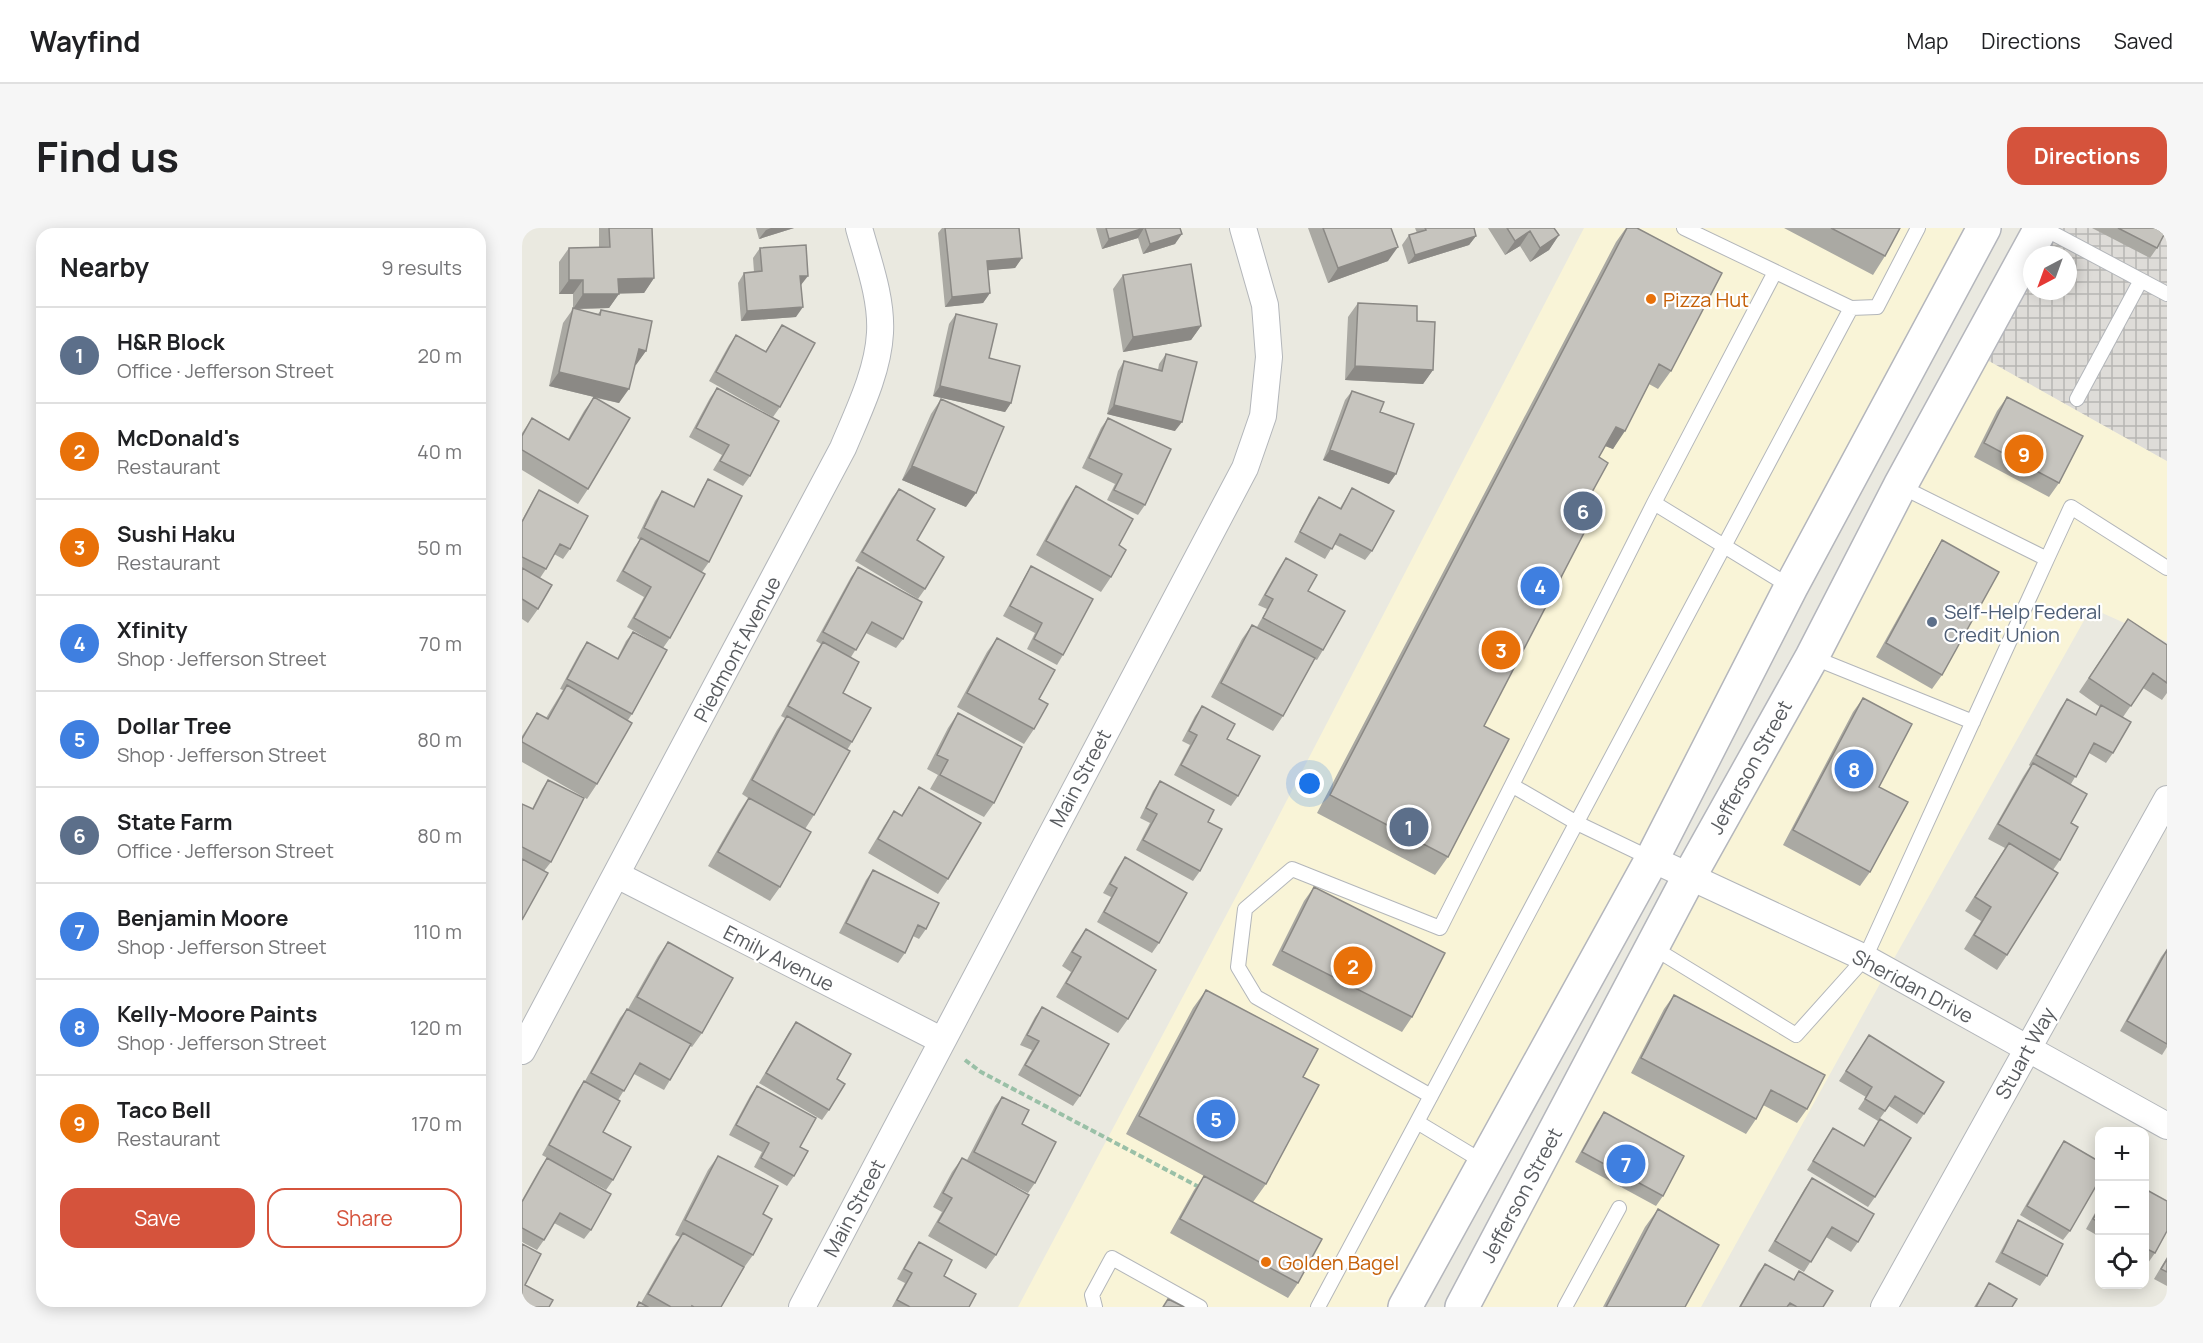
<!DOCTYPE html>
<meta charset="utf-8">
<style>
:root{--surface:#fff;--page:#f6f6f6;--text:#202124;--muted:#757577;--line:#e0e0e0;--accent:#d5533c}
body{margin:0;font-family:Manrope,sans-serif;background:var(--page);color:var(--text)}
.controls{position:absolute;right:18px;bottom:18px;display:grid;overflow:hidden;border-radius:12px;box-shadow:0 3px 15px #0003}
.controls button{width:54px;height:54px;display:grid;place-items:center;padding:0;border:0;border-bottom:2px solid var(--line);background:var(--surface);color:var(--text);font:30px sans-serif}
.compass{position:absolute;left:1501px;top:18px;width:54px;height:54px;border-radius:50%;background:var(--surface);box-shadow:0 3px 15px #0003;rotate:221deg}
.you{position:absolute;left:788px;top:556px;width:21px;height:21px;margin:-15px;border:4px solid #fff;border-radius:50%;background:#1a73e8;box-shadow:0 0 0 9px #1a73e833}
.badge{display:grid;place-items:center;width:39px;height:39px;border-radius:50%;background:var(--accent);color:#fff;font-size:20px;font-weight:700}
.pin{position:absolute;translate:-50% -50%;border:3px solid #fff;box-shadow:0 2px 6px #0006}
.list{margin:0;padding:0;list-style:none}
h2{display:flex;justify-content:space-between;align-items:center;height:78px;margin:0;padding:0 24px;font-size:26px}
h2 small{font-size:20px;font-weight:400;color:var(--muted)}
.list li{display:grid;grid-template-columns:39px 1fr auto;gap:18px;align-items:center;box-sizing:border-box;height:96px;padding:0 24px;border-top:2px solid var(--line)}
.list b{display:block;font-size:22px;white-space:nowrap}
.list p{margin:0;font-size:20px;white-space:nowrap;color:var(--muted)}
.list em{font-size:20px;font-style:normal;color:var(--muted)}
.actions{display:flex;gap:12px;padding:18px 24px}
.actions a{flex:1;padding:14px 0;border:2px solid var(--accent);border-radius:18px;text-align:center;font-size:21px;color:var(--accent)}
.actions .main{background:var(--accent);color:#fff}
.icon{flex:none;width:33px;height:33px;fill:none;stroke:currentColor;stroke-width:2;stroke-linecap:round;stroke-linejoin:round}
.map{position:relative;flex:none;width:1645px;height:1079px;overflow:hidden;border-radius:18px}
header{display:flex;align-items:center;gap:36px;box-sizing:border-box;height:84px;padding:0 30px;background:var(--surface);border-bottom:2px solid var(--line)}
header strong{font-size:28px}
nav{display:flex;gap:33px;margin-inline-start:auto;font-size:21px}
.intro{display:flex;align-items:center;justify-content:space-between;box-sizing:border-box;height:144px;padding:0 36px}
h1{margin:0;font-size:42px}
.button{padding:15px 27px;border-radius:18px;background:var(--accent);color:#fff;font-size:21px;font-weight:700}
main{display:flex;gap:36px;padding:0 36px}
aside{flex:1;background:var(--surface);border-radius:18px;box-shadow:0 3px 15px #0003}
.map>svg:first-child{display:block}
.commercial{fill:#f9f4d7}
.industrial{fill:url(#industrial-grid);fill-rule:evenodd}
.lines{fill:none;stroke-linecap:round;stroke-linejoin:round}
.service-casing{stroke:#b3b6ba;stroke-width:16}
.minor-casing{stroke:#b3b6ba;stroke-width:28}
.secondary-casing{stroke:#b4b6bc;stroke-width:36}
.path{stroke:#9ac0a7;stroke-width:4;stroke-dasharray:6 3;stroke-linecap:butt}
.service{stroke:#fff;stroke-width:14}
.minor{stroke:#fff;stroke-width:26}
.secondary{stroke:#fff;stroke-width:33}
.wall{fill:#aaa9a3}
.shaded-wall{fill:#8b8985}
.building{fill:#c6c4be;stroke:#8b8985;stroke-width:1.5}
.food-dot{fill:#e8710a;stroke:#fff;stroke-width:2}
.service-dot{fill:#5c6f8a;stroke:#fff;stroke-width:2}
.labels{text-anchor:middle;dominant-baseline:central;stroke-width:4.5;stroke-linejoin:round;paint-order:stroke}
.food-label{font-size:20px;fill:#c56008;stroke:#fff;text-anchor:start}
.service-label{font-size:20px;fill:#4e5e75;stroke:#fff;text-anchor:start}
.street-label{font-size:20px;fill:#595c60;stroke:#fff}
</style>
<header>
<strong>Wayfind</strong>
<nav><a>Map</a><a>Directions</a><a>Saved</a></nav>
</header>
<div class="intro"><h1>Find us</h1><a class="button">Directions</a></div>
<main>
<aside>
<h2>Nearby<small>9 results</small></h2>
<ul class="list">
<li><span class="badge" style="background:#5c6f8a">1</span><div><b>H&amp;R Block</b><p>Office · Jefferson Street</p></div><em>20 m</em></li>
<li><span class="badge" style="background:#e8710a">2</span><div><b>McDonald's</b><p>Restaurant</p></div><em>40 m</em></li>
<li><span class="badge" style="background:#e8710a">3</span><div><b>Sushi Haku</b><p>Restaurant</p></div><em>50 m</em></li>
<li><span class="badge" style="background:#3f7fe0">4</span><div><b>Xfinity</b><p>Shop · Jefferson Street</p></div><em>70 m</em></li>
<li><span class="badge" style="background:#3f7fe0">5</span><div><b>Dollar Tree</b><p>Shop · Jefferson Street</p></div><em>80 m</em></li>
<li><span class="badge" style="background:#5c6f8a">6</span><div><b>State Farm</b><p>Office · Jefferson Street</p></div><em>80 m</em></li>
<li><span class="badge" style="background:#3f7fe0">7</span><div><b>Benjamin Moore</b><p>Shop · Jefferson Street</p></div><em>110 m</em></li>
<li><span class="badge" style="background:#3f7fe0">8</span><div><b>Kelly-Moore Paints</b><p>Shop · Jefferson Street</p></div><em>120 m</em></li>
<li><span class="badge" style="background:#e8710a">9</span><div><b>Taco Bell</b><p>Restaurant</p></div><em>170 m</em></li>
</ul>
<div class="actions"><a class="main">Save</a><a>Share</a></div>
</aside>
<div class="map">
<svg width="1645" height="1079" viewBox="0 0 1645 1079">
<defs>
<pattern id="industrial-grid" width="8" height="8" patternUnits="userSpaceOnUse" patternTransform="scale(1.5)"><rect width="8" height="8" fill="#dedcd8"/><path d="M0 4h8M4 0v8" fill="none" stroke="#b7b6b3"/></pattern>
</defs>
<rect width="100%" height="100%" fill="#eae9e0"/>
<path class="commercial" d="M1062 0H1462L883 1079H496L751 599Z
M1451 124 1645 233V414L1569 380 1365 743 1179 1079H940Z"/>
<path class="industrial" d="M1519 0H1645V233L1451 124ZM1510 27H1546V63H1510Z"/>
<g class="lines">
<defs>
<path id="service" d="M1162 0 1329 80 1355 79 1396 0
M1521 0 1645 66
M1555 171 1619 52
M1132 275 1269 359
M1525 331 1549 279 1645 340
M1290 429 1451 494
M991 558 1055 595 1130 631
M1130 719 1274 807 1343 730 1525 331 1378 258
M909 868 734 769 716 739 723 681 770 641 918 700 1132 275 1253 44
M963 935 895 894 1329 80
M573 1079 570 1067 590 1030 678 1079
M796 1079 895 894
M1043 1079 1097 980"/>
<path id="minor" d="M1130 631 1343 730 1645 898
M95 647 419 812
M0 823 321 220C336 184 356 144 358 105 360 70 346 33 337 0
M280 1079 723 240 741 188 747 129 743 77 721 0
M1362 1079 1645 571"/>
<path id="secondary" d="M883 1079 1130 631 1269 359 1462 0
M940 1079 1167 649 1290 429 1378 258 1519 0"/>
</defs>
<use href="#service" class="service-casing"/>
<use href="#minor" class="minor-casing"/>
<use href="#secondary" class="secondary-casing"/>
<path class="path" d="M443 832 459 844 679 960"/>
<use href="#service" class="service"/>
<use href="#minor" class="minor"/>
<use href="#secondary" class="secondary"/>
</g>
<path class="wall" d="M77 0H130L132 50 122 65H97L87 80 52 81 76 86 79 82 124 123 113 137 97 175 74 170 66 261 56 276 0 242V205L10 190 46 211 62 183 72 169 27 158 41 95 51 81V66H37V34L47 20 77 19Z
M234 0H272L237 11Z
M420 0H497L500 30 493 40 466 42 468 65 461 75 423 79 416 5Z
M574 0H658L653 16 621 26 616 10 580 21Z
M786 0H869L866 33 806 55Z
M893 0H952L954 8 947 17 886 36 880 17 887 7 895 5Z
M966 0H1032L1037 7 1027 22 1008 34 998 18 983 27Z
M1104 0H1115L1149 143 1136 161 1127 156 1091 221 1083 218 1077 229 1052 297 962 498 926 629 913 647 795 585 1094 14Z
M1262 0H1378L1363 28 1351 47Z
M1570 0H1645L1635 20 1628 30Z
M238 20 274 89 219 93 216 55 222 45 232 44 231 30Z
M601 47 679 98 669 112 601 124 591 61Z
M836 75 895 93 911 142 901 156 823 152 826 89Z
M434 86 467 130 489 175 483 184 411 168 427 96Z
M260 97 258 179 251 189 187 153 207 117 214 107 243 124Z
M644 126 653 203 585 186 596 143 602 133 636 142 637 136Z
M195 160 228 248 221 258 191 242 200 227 167 209 188 170Z
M830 163 858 184 867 256 801 232 823 172Z
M1485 169 1537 255 1527 269 1452 229 1475 183Z
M419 171 444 279 380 252 409 186Z
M586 190 623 277 616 287 585 272 593 256 560 240 579 200Z
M186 251 187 334 180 344 148 410 141 420 110 486 106 492 75 556 65 571 0 534V508L15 485 24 490 41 462 38 461 58 424 65 414 95 431 104 413 111 404 133 415 105 399 122 369 94 353 112 320 118 312 115 310 133 273 140 263 171 279 180 261Z
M554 258 597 317 589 349 579 364 514 327 544 273Z
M830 260 850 323 843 332 812 316 803 331 772 314 790 279 797 269 818 280Z
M377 261 395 312 403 361 396 371 333 333 370 270Z
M17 262 48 321 41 331 32 326 24 341 18 350 16 381 6 395 0 391V292L11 272Z
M1420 312V447L1410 461 1354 429 1411 327Z
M764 330 786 363 801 422 795 432 792 431 761 488 751 503 689 469 720 411 730 397 735 399 745 381 736 377 757 340Z
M509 338 541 427 535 437 505 421 513 405 481 388 503 348Z
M336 339 381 411 374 420 344 405 329 429 321 465 330 514 325 522 292 587 283 601 258 659 248 673 186 638 217 584 226 570 220 566 255 502 263 490 259 488 294 424 299 416 294 413 329 349Z
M1606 391 1645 417V465L1640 472 1621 460 1601 489 1591 525 1584 535 1567 525 1549 556V595L1538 632 1531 642 1485 727 1475 742 1442 721 1459 693 1443 683 1483 620 1466 611 1501 549 1508 538 1507 537 1538 481 1545 471 1573 487 1578 479 1557 464Z
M475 410 517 471 512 501 502 516 435 479 465 424Z
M1341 470 1357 559 1348 644 1338 658 1261 617 1331 484Z
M680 478 716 568 709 578 652 547 668 517 660 513 673 488Z
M436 485 472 575 462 589 408 561 416 547 405 541 426 500Z
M26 552 29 634 22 643 0 692V576L10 581 20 561Z
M638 553 686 594 678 643 671 653 614 622 628 595 618 590 631 563Z
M397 559 426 651 416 666 346 625 362 598 372 583 379 588Z
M603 629 637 715 630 725 575 694 589 669 581 665 596 639Z
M351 642 404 701 397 711 391 708 383 725 376 735 317 705 344 652Z
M792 659 890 789 880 804 750 737 782 673Z
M564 701 606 791 596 805 534 769 549 744 540 738 554 715Z
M146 714 180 805 170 819 168 818 148 852 142 862 112 846 96 872 81 904 91 952 84 962 20 927 55 863 62 853H63L98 790 105 781H106L136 728Z
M1645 721V819L1640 827 1598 803 1639 729Z
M684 762 781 849 744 956 731 974 776 1055 766 1070 648 1005 672 962 682 948 604 906 671 780Z
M1152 767 1285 881 1275 895 1241 877 1234 891 1224 906 1109 845 1142 781Z
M520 779 558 868 551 878 496 847 510 822 498 817 513 789Z
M274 794 315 851 307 882 300 892 237 855 267 804Z
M1347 807 1402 886 1395 896 1367 878 1356 893 1336 881 1344 869 1317 853Z
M235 858 272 948 265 958 232 939 240 924 207 907 228 868Z
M480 869 500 896 513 955 506 965 468 945 474 1027 464 1041 406 1008 420 984 411 979 430 944 440 930 445 932 473 878Z
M1082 884 1141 968 1134 978 1053 934 1075 894Z
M1358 891 1353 969 1346 979 1285 942 1311 900 1341 918Z
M1542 913 1548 1003 1541 1012 1498 987 1535 923Z
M196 928 241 986 231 1027 221 1041 199 1079H114L117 1074 119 1075 151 1019 158 1009 153 1007 186 942Z
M25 930 69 1002 62 1011 32 995 22 1012 15 1022 0 1014V972L18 940Z
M1290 950 1336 1014 1329 1024 1304 1009 1282 1044 1246 1023 1283 960Z
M1623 961 1633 1025 1626 1035 1623 1033Z
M1578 976V1009L1564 1001Z
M1136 981 1163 1079H1081L1123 999Z
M1496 992 1525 1048 1518 1058 1473 1034 1490 1002Z
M397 1014 422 1048 447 1079H370L383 1055 375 1051 390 1024Z
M1645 1029V1058L1632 1051Z
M1243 1036 1271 1052 1277 1043 1301 1079H1217L1236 1045Z
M1467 1055 1490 1079H1452Z"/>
<path class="shaded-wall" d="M249 0H272L237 11 244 2Z
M622 0 616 10 580 21 587 11Z
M1008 3 998 18 983 27 993 13Z
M660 6 653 16 621 26 628 16Z
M1037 7 1027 22 1008 34 1018 20Z
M954 8 947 17 886 36 893 27Z
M876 19 866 33 806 55 816 40Z
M500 30 493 40 458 43 465 33Z
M278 48H286L279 57Z
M132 50 122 65 87 66 96 51Z
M47 52H61L51 66H37Z
M468 65 461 75 423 79 430 69Z
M61 66H97L87 80 51 81Z
M281 79 274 89 219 93 225 83Z
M679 98 669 112 601 124 611 109Z
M117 121 124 123 114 137 107 135Z
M833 138 911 142 901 156 823 152Z
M37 144 107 161 97 175 27 158Z
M418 158 489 175 483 184 411 168Z
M592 177 660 194 653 203 585 186Z
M1094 199 1103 203 1091 221 1081 217Z
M808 222 874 246 867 256 801 232Z
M390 238 454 265 444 279 380 252Z"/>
<path class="building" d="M87 0H130L132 50 96 51 97 66H61V52H47V20L88 19Z
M423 0H497L500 30 465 33 468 65 430 69Z
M584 0H622L587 11Z
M623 0H658L660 6 628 16Z
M801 0H869L876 19 816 40Z
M903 0H952L954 8 893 27 887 7 904 2Z
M985 0H1032L1037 7 1018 20 1008 3 993 13Z
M1105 0H1115L1200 45 1149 143 1137 136 1103 203 1094 199 1077 229 1086 235 1052 297 1063 303 962 498 987 511 926 629 808 567Z
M1309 0H1378L1363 28Z
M1596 0H1645V1L1635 20Z
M284 17 286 48H278L281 79 225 83 222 45 240 43 238 20Z
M669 36 679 98 611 109 601 47Z
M836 75 895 78V93L913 94 911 142 833 138Z
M51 80 78 87 79 82 130 93 124 123 117 121 107 161 37 144Z
M434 86 475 96 467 130 498 138 489 175 418 158Z
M260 97 293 115 258 179 194 144 214 107 244 124Z
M644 126 675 134 660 194 592 177 602 133 640 143Z
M195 160 257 193 228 248 198 233 207 217 174 200Z
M830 163 862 174 858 184 892 196 874 246 808 222Z
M72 169 108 190 66 261 0 222V208L10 190 47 212Z
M1485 169 1561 208 1537 255 1462 215Z
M419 171 482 199 454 265 390 238Z
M586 190 649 221 623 277 592 262 600 246 567 230Z
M186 251 220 268 187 334 122 300 140 263 172 279Z
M554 258 611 291 597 317 604 322 589 349 524 313Z
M830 260 872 283 850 323 818 306 810 321 778 304 797 269 819 281Z
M377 261 413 281 395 312 422 329 403 361 340 324Z
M17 262 66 288 48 321 38 316 24 341 0 329V294Z
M119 310 183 346 148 410 112 390 129 359 101 343Z
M1420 312 1477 344 1420 447 1364 415Z
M764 330 795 347 786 363 823 383 801 422 741 390 751 371 743 367Z
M509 338 571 371 541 427 512 411 520 395 488 378Z
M336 339 400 374 381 411 350 394 334 422 301 404Z
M0 340 30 357 16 381 0 371Z
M1606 391 1645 417V455L1631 445 1609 478 1567 450Z
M730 397 793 430 761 488 699 455Z
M111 404 145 422 110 486 45 451 65 414 96 431Z
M475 410 533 442 517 471 526 476 512 501 445 465Z
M301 414 337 434 321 465 349 480 330 514 266 478Z
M45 457 110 495 75 556 0 514V511L15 485 26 491Z
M1341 470 1390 496 1357 559 1386 574 1348 644 1271 602Z
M1545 471 1574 487 1579 477 1609 494 1591 525 1572 515 1554 549 1514 527Z
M680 478 713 496 705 511 738 528 716 568 659 537 675 507 667 503Z
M436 485 500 519 472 575 418 547 426 532 415 527Z
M265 488 328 523 292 587 230 552Z
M1511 535 1565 566 1549 595 1556 599 1538 632 1476 596Z
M26 552 62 570 29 634 0 619V576L11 581Z
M638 553 692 582 686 594 700 601 678 643 621 612 635 586 624 580Z
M397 559 459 595 426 651 356 611 372 583 380 588Z
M227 570 289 604 258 659 196 624Z
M1487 615 1536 645 1485 727 1452 707 1469 679 1453 669Z
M603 629 665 665 637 715 582 684 595 660 588 656Z
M0 631 26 645 0 692Z
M351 642 417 675 404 701 396 697 383 725 324 695Z
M792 659 923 725 890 789 760 723Z
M564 701 634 742 606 791 544 755 559 729 550 724Z
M146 714 211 750 180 805 115 769Z
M1645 722V816L1605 793Z
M684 762 796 821 781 849 797 857 744 956 617 888Z
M1152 767 1303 847 1285 881 1249 862 1234 891 1119 830Z
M520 779 587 816 558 868 503 837 517 813 505 807Z
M105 781 169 816 148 852 118 835 102 863 69 845Z
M274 794 329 826 315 851 323 856 307 882 244 845Z
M1347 807 1422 854 1402 886 1373 868 1363 883 1343 871 1350 859 1324 843Z
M62 853 98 873 81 904 109 919 91 952 27 917Z
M235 858 294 890 278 919 286 923 272 948 239 930 247 915 214 897Z
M480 869 507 882 500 896 534 914 513 955 452 924Z
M1082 884 1162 928 1141 968 1060 924Z
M1358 891 1389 910 1353 969 1291 933 1311 900 1342 918Z
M1542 913 1578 934V951L1548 1003 1505 978Z
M196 928 256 958 241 986 250 991 231 1027 163 992Z
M25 930 89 966 69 1002 38 985 22 1012 0 1000V974Z
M440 930 507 967 474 1027 416 994 430 970 421 965Z
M682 948 800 1011 776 1055 658 991Z
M1290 950 1352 986 1336 1014 1310 999 1289 1034 1253 1013Z
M1623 961 1645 973V1003L1633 1025 1623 1020Z
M1578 979V995L1571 991Z
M1136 981 1197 1017 1163 1079H1084Z
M1496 992 1541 1016 1525 1048 1480 1025Z
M161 1005 222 1039 199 1079H172L170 1078V1079H149L126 1066Z
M397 1014 430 1032 422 1048 454 1066 447 1079H388L375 1072 390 1045 382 1041Z
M0 1016 19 1026 3 1057 31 1072 27 1079H0Z
M1645 1031V1044L1639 1041Z
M1243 1036 1272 1052 1277 1043 1311 1063 1301 1079H1275L1268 1075 1265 1079H1218Z
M1467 1055 1495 1071 1490 1079H1454Z
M646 1071 662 1079H641Z
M117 1074 126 1079H115Z"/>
<g class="food-dot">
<circle cx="1129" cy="71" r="6"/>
<circle cx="744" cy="1034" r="6"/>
</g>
<circle class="service-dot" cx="1410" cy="394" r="6"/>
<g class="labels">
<g class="food-label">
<text x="1141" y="71">Pizza Hut</text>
<text x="756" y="1034">Golden Bagel</text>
</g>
<g class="service-label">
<text x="1422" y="383">Self-Help Federal<tspan x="1422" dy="23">Credit Union</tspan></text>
</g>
<g class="street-label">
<text transform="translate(215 421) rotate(-62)">Piedmont Avenue</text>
<text transform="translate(1228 539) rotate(-61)">Jefferson Street</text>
<text transform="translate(558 550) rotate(-62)">Main Street</text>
<text transform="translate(257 730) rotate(27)">Emily Avenue</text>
<text transform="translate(1391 758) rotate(28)">Sheridan Drive</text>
<text transform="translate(1503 825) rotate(-61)">Stuart Way</text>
<text transform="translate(999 967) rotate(-62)">Jefferson Street</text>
<text transform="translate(332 980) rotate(-62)">Main Street</text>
</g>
</g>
</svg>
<div class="controls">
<button>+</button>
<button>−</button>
<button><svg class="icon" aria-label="locate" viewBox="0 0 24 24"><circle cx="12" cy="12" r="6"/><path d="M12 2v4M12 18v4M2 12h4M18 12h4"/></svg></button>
</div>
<svg class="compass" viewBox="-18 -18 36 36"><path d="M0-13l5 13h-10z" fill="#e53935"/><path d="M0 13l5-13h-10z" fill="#757577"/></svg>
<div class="you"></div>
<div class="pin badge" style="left:887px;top:599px;background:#5c6f8a">1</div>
<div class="pin badge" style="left:831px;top:738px;background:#e8710a">2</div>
<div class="pin badge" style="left:979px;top:422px;background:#e8710a">3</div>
<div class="pin badge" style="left:1018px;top:358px;background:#3f7fe0">4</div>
<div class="pin badge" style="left:694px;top:891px;background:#3f7fe0">5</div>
<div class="pin badge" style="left:1061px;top:283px;background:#5c6f8a">6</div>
<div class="pin badge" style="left:1104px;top:936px;background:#3f7fe0">7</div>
<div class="pin badge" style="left:1332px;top:541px;background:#3f7fe0">8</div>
<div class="pin badge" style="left:1502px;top:226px;background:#e8710a">9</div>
</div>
</main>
